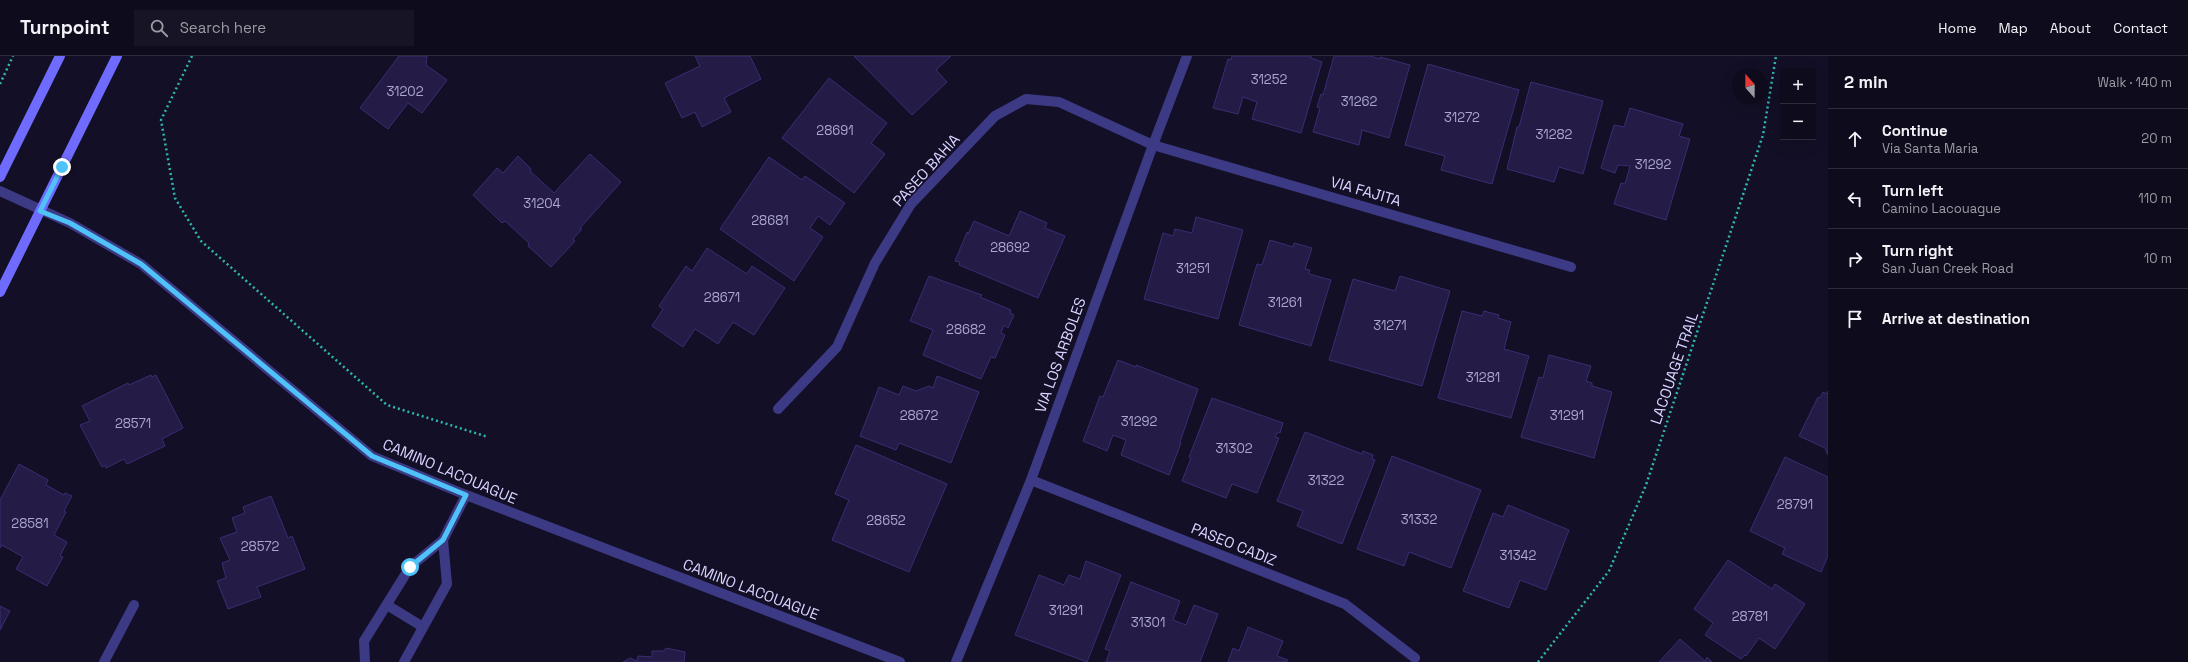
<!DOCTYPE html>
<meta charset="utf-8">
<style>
:root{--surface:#0e0b1c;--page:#171425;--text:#f1f3f6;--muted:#9b9ba3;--line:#2e2b3b}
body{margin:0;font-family:"Space Grotesk",sans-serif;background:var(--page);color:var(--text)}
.controls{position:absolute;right:12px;top:12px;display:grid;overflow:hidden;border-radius:0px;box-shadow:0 4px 16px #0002}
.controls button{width:36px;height:36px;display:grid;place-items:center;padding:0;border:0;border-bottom:1px solid var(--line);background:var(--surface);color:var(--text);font:20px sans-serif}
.compass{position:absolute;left:1732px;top:12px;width:36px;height:36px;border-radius:50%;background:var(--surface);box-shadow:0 4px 16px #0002;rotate:339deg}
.stop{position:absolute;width:12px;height:12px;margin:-9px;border:3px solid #4fc3f7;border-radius:50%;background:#fff}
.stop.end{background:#4fc3f7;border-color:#fff;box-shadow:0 1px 4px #0008}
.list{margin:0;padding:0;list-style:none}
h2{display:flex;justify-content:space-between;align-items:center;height:52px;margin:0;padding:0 16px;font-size:17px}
h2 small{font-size:13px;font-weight:400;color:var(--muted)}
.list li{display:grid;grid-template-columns:26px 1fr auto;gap:12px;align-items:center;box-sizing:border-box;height:60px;padding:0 16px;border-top:1px solid var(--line)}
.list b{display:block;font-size:15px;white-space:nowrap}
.list p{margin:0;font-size:13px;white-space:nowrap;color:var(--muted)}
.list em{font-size:13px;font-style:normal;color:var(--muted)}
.icon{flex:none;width:22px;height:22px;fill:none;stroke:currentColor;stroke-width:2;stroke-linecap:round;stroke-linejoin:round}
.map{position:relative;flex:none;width:1828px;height:606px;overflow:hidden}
header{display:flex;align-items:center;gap:24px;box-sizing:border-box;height:56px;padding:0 20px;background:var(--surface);border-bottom:1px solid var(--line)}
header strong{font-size:19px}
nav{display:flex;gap:22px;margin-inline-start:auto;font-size:14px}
.search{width:280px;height:36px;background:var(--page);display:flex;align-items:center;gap:10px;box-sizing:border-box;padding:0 14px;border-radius:0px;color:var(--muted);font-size:15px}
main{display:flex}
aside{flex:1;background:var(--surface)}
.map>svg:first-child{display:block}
.building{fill:#241b47;stroke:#3b2d73}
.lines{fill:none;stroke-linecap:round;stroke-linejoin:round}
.path{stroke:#2fb8b0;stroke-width:2.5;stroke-dasharray:2 3;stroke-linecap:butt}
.street{stroke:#3d3a85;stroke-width:10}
.secondary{stroke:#6f6bff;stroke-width:10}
.route{stroke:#4fc3f7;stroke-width:5}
.labels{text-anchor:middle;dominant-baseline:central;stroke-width:3;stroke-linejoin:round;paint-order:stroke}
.number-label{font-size:13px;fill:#aca6d1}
.street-label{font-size:15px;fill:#d9d4ff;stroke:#130f26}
</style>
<header>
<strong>Turnpoint</strong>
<div class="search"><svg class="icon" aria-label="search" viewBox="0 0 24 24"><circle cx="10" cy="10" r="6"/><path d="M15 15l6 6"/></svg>Search here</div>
<nav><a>Home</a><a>Map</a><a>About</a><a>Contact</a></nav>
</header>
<main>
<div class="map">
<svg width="1828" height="606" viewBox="0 0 1828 606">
<rect width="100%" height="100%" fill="#130f26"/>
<path class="building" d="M399 0H427L426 9 447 24 422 57 408 47 388 73 360 52Z
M695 0H750L761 23 724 42 731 56 702 71 695 56 682 62 665 27 700 10Z
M854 0H951L936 14 947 26 912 59Z
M1232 0H1311V2L1322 6 1301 77 1252 63 1257 46 1243 41 1238 58 1213 52 1228 3 1231 4Z
M1334 0H1370L1380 3V1L1410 9 1389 82 1362 74 1359 89 1313 76 1320 52 1317 51 1321 38 1323 39Z
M1428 8 1519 34 1492 128 1441 114 1445 100 1405 89Z
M829 22 887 67 871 87 885 98 854 137 782 82Z
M1531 26 1603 45 1583 118 1559 111 1554 126 1507 113 1517 71H1519Z
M1630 52 1683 68 1679 80 1690 83 1666 164 1614 148 1621 127 1625 128 1630 110 1618 109 1615 117 1601 112 1614 69 1624 71Z
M590 98 621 126 580 172 582 173 573 183 575 185 551 211 528 190 529 187 505 165 502 167 473 139 497 112 503 117 518 100 531 113 530 115 554 137Z
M769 101 802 124 805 120 845 147 830 169 818 160 810 172 823 181 794 225 720 173Z
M1020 155 1047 167 1045 172 1065 180 1038 242 959 209 960 206 955 205 967 176 968 178 974 165 1009 180Z
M1196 161 1243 174 1218 263 1144 243 1163 177 1173 180 1175 173 1192 177Z
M1270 184 1293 191 1294 187 1312 192 1305 213 1310 214 1309 218 1331 224 1311 290 1239 269 1257 208 1262 209Z
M707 192 747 218 752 210 785 232 754 279 733 266 718 288 695 273 683 291 652 270 663 253 659 250 686 210 692 215Z
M929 220 982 239 980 241 1011 254 1010 257 1014 259 1008 272 1004 269 1001 277 1005 279 995 302 991 301 981 323 923 299 933 274 910 265Z
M1400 220 1450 235 1422 330 1329 304 1353 223 1395 235Z
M1462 255 1482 260 1484 255 1499 259 1498 262 1511 266 1504 293 1529 300 1511 362 1438 342Z
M1549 299 1591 310 1586 325 1592 327V330L1612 336 1594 402 1521 381 1539 321 1543 322Z
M1118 304 1136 311V309L1198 333 1180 386 1181 387 1169 419 1121 399 1126 384 1113 379 1107 395 1083 385 1100 340 1103 341Z
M151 319 152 321 156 319 183 372 162 383 165 390 127 408 124 403 106 412 105 409 102 411 80 369 90 365 82 350 128 327 129 329Z
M937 320 979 336 951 407 899 387 896 394 860 380 879 331 899 339 903 330 916 335 929 330 933 332Z
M1828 335V399L1825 392 1799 380 1818 341 1820 342 1823 336 1827 338Z
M1212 342 1283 367 1280 377 1278 376 1275 381 1279 382 1257 437 1232 428 1226 442 1182 425 1191 402 1189 401Z
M1305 376 1362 398 1363 395 1373 399 1372 403 1375 404 1342 488 1297 470 1303 455 1277 445Z
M856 389 947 428 909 516 832 484 849 444 835 438Z
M1392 400 1481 434 1451 512 1409 496 1404 510 1357 493Z
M1785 401 1828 421V500L1821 516 1782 498 1785 492 1750 475Z
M19 408 48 424 46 429 64 439 65 437 72 440 64 455 66 456 54 479 67 486 60 500 63 501 47 530 16 513 23 501 2 489 0 492V444Z
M271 440 288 482 292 480 305 513 257 531 261 541 228 553 217 525 226 522 222 507 230 504 220 482 237 476 232 462 245 457 243 451Z
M1508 449 1569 474 1546 534 1520 524 1509 552 1463 535 1493 457 1503 461Z
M1728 504 1772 533 1775 528 1805 548 1775 593 1759 582 1746 600 1745 599 1741 603 1705 579 1713 567 1694 553Z
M1086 505 1121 519 1087 606 1015 579 1039 519 1064 529 1069 519 1080 523Z
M1131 526 1180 545 1173 564 1186 569 1194 549 1218 558 1200 606H1106L1110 595 1105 593Z
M0 550 10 555 0 574Z
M1248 571 1283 585 1277 600 1288 604 1287 606H1228L1233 592 1239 595Z
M1680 583 1705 605 1707 601 1712 606H1659Z
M666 592 685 596 684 606H623L630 602 637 605 638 600 652 601V595H664Z"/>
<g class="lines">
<path class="path" d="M192 0 161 64 175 142 201 185 387 349 488 381
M0 28 13 0
M1538 606 1609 515 1646 429 1763 79 1776 0"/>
<path class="street" d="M0 135 70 167 141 208 372 400 466 439 900 606
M778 353 837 291 875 207 911 148 995 60 1026 43 1059 46 1153 89 1571 211
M1031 424 1345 548 1415 602
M387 549 423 571
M104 606 134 549
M365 606 364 585 410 511 443 484 466 439
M404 606 447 528 443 484
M956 606 1031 424 1153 89 1187 0"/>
<path class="secondary" d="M0 121 60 0
M0 236 117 0"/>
</g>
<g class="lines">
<path class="route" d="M62 111 40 155 70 167 141 208 372 400 466 439 443 484 410 511"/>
</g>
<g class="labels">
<g class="number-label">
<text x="1269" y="23">31252</text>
<text x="405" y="35">31202</text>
<text x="1359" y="45">31262</text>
<text x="1462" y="61">31272</text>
<text x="835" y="74">28691</text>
<text x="1554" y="78">31282</text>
<text x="1653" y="108">31292</text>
<text x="542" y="147">31204</text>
<text x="770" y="164">28681</text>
<text x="1010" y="191">28692</text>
<text x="1193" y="212">31251</text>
<text x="722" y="241">28671</text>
<text x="1285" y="246">31261</text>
<text x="1390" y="269">31271</text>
<text x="966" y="273">28682</text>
<text x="1483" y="321">31281</text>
<text x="919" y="359">28672</text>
<text x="1567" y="359">31291</text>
<text x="1139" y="365">31292</text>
<text x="133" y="367">28571</text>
<text x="1234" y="392">31302</text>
<text x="1326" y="424">31322</text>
<text x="1795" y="448">28791</text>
<text x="1419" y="463">31332</text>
<text x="886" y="464">28652</text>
<text x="30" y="467">28581</text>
<text x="260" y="490">28572</text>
<text x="1518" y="499">31342</text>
<text x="1066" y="554">31291</text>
<text x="1750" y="560">28781</text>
<text x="1148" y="566">31301</text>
</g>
<g class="street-label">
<text transform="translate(926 114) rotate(-48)">PASEO BAHIA</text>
<text transform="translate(1366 135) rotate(16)">VIA FAJITA</text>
<text transform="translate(1060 299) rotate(-70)">VIA LOS ARBOLES</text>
<text transform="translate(1674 312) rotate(-71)">LACOUAGE TRAIL</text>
<text transform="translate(450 415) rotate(23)">CAMINO LACOUAGUE</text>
<text transform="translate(1234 488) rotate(22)">PASEO CADIZ</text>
<text transform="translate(751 533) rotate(21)">CAMINO LACOUAGUE</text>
</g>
</g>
</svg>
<div class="controls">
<button>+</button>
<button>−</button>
</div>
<svg class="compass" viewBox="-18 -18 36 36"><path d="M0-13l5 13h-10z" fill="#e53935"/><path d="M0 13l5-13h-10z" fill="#9b9ba3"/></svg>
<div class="stop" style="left:410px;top:511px"></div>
<div class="stop end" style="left:62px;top:111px"></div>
</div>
<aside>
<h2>2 min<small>Walk · 140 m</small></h2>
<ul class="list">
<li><svg class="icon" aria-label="ahead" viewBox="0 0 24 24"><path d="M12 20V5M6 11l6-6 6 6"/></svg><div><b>Continue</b><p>Via Santa Maria</p></div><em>20 m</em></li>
<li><svg class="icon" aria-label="left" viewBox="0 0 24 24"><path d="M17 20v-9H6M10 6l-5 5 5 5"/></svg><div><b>Turn left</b><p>Camino Lacouague</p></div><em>110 m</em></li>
<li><svg class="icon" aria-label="right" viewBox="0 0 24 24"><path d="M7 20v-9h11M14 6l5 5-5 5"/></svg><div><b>Turn right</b><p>San Juan Creek Road</p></div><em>10 m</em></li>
<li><svg class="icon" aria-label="arrive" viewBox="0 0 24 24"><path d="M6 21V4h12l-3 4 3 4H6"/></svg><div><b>Arrive at destination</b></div></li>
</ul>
</aside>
</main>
